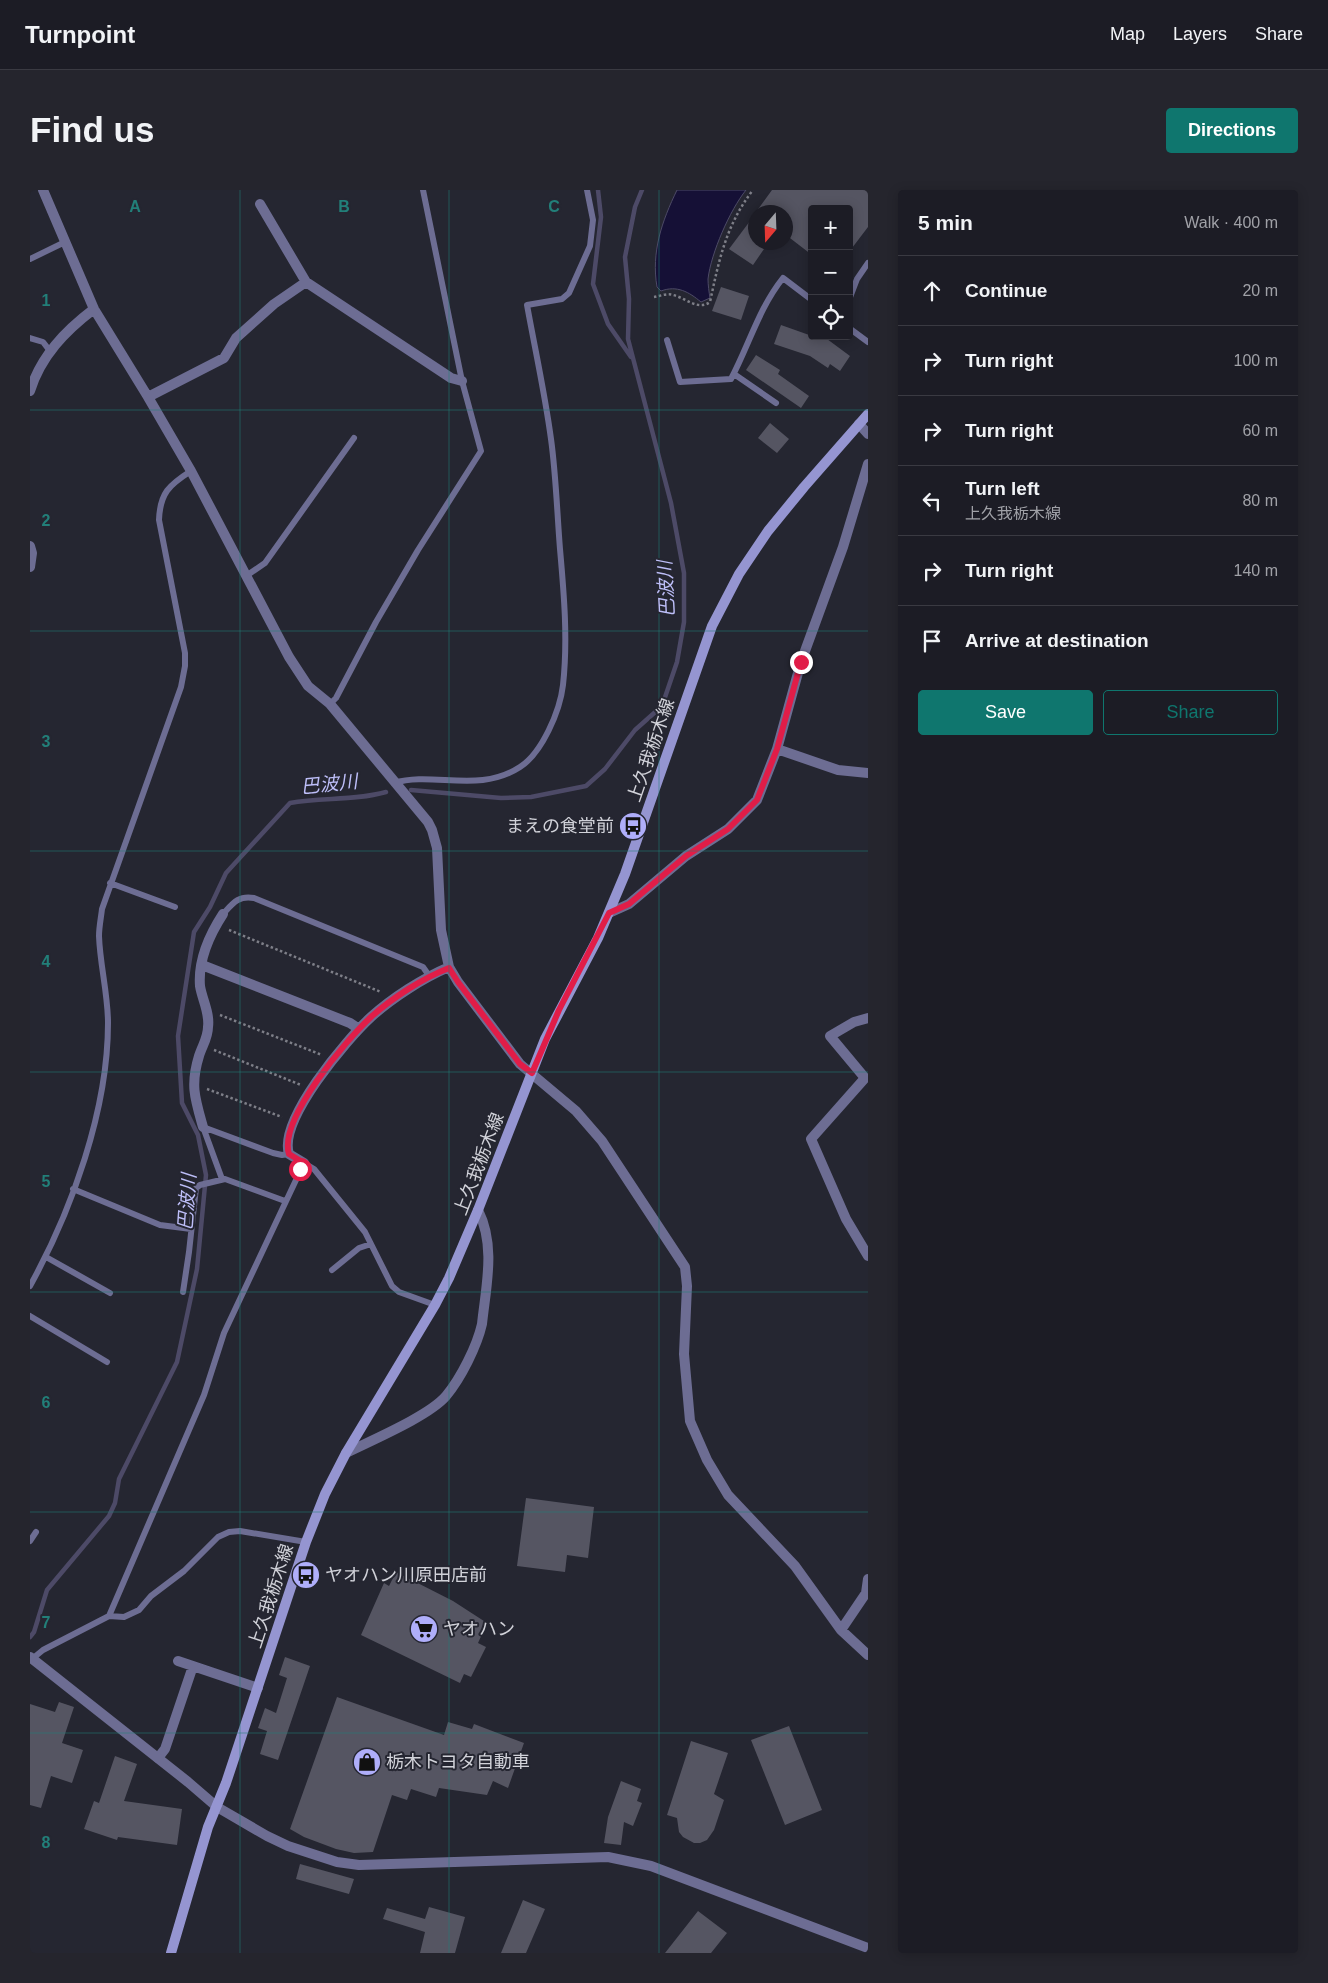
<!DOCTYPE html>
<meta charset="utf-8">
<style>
:root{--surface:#1c1c25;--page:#25252d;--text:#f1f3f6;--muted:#a0a1a7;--line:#3a3a42;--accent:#0f766e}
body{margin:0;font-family:Helvetica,"Noto Sans JP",sans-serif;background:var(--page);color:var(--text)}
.controls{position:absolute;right:15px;top:15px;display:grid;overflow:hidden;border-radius:5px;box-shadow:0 2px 12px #0003}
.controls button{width:45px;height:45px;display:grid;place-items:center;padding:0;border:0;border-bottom:1px solid var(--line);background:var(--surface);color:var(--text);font:25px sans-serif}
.compass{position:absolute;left:718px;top:15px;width:45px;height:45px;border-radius:50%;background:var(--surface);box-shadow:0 2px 12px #0003;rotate:199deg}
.stop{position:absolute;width:15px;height:15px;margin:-11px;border:4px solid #e11d48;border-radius:50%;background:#fff}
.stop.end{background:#e11d48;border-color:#fff;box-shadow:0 1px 5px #0008}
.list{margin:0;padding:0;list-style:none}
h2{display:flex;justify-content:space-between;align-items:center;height:65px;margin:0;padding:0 20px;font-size:21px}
h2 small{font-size:16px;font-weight:400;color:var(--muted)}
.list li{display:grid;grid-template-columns:32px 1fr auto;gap:15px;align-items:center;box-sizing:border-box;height:70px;padding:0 20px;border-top:1px solid var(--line)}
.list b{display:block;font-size:19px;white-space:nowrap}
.list p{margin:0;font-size:16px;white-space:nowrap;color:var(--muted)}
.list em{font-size:16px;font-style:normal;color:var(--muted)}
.actions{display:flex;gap:10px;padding:15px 20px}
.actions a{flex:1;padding:11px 0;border:1px solid var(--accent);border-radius:5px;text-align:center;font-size:18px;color:var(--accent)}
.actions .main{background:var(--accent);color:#fff}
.icon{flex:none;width:28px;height:28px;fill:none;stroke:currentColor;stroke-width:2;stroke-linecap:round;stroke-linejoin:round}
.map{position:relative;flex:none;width:838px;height:1763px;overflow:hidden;border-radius:5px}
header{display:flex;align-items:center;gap:30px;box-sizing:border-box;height:70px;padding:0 25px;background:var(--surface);border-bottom:1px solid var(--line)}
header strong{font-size:24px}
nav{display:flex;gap:28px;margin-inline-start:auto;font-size:18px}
.intro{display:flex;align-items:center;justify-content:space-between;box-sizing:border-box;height:120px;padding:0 30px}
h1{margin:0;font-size:35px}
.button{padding:12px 22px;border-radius:5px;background:var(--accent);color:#fff;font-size:18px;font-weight:700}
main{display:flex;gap:30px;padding:0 30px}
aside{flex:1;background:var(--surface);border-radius:5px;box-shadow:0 2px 12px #0003}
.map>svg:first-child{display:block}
.water{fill:#151036;stroke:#4d4a67}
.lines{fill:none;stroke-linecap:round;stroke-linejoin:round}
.stream{stroke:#4d4a67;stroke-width:4.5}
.building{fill:#555562}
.path{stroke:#7e7f88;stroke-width:2.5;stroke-dasharray:2.5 2.5;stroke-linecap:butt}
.service{stroke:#6d6d93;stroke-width:6}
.minor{stroke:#6d6d93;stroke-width:10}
.tertiary{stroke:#6d6d93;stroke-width:10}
.secondary{stroke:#9595d1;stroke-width:10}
.route{stroke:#e11d48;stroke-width:6}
.grid{fill:none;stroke:#227f79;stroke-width:1;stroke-opacity:0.55}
.labels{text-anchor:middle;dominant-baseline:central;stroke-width:4;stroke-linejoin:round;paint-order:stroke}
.street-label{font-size:18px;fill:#d1d2d9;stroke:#252631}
.poi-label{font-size:18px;fill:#d1d2d9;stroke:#252631;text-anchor:start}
.water-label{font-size:19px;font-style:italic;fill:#bdbef8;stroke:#252631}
.grid-label{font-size:16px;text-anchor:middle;font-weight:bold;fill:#227f79;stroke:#252631;stroke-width:4;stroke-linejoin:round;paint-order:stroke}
</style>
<header>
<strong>Turnpoint</strong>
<nav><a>Map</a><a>Layers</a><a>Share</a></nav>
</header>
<div class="intro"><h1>Find us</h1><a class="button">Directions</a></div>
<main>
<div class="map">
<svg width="838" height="1763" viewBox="0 0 838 1763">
<rect width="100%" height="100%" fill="#252631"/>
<path class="water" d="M647 0H716C700 20 681 63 678 89 678 95 679 102 680 108L671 112C659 102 647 95 631 101L627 97C621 62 632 31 647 0Z"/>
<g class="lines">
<path class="stream" d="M568 0 571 27 563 94 578 134 601 167
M381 600 471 608 501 607 556 596 575 579 605 540 632 516 647 472 654 432V383L641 313 598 149 599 109 595 67 605 17 612 0
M0 1447 4 1442 17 1400 79 1326 85 1313 89 1289 147 1172 167 1079 176 985 168 945 152 913 148 846 164 742 180 717 196 683 260 613C292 607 324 611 356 602"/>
</g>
<path class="building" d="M742 0H838V37L819 62V19H782V65L756 45V22H726Z
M726 23V53L734 59 723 75 699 59Z
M691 97 719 106 711 130 682 121Z
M751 135 782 146H793L820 166 810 181 800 174 798 178 780 166 744 154Z
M726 165 750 180 748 184 779 206 771 218 716 180Z
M740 233 759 249 747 263 728 248Z
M496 1308 564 1317 558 1368 537 1365 535 1382 487 1376Z
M366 1382 423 1411 457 1433 448 1453 456 1457 441 1487 434 1484 430 1493 331 1445 354 1393 359 1396Z
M255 1467 280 1476 248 1570 230 1564 237 1541 228 1538 235 1518 246 1523 257 1488 249 1485Z
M307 1507 414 1545 418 1532 442 1539 444 1534 494 1553 478 1598 463 1591 457 1605 409 1598 406 1607 381 1599 377 1610 362 1605 343 1662 324 1663 306 1659 274 1647 260 1639Z
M29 1512 44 1517 32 1553 53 1560 42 1593 21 1586 11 1618 0 1615V1514L25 1522Z
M759 1536 792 1620 755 1635 721 1550Z
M661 1551 698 1563 684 1604 694 1610 684 1640 677 1650 670 1653H664L653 1647 649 1642 647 1628 637 1625Z
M85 1566 107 1574 94 1611 152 1619 147 1655 88 1647 87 1650 54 1639 64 1611 69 1613Z
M591 1591 611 1599 607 1611 612 1613 603 1636 594 1632 591 1655 574 1653 578 1627Z
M270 1674 324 1689 319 1704 266 1689Z
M493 1710 515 1719 496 1763H471Z
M399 1717 435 1727 425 1763H390L395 1742 353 1729 357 1718 395 1729Z
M668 1721 697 1743 681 1763H635Z"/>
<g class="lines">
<path class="path" d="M624 107C630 106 637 103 643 105 656 108 668 121 680 112 689 70 696 35 723 0
M199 740 351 802
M190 825 292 865
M184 860 271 895
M177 899 252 927"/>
<path class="service" d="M0 69 35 52
M819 110 827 89 838 73
M819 138 838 152
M0 148 13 152 20 161
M637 150 650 192 701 189C719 155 729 118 753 88L782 110
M704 184 746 213
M216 386 235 373 324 248
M300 514 306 508 346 432 388 360 451 261 432 191 393 0
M364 593C403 581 449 604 490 577 512 563 530 521 533 495 538 450 534 404 530 359 527 322 526 285 521 249 515 204 505 159 497 115L532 109 539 103 560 56 563 30 557 0
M80 693 145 717
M193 724C203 713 209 705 224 708L393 777 400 787
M173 937 243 963 252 965 259 964
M173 937 192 989
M43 999 130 1035 161 1039
M16 1067 80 1103
M302 1080 329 1058 341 1054
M0 1096C42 1020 78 920 78 833 78 804 70 775 69 746 69 737 71 728 72 719L151 497 155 476V463L129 330C130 303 139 295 161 281
M153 1102 159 1062 166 998 170 995 195 989 255 1011
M0 1126 77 1172
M0 1351 6 1342
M79 1426 174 1205 194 1143 274 973 284 979 335 1042 362 1096 369 1102 405 1115
M2 1469 13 1460 79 1426 94 1427 109 1420 121 1406 154 1381 188 1347 199 1342 210 1341 276 1352"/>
<path class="minor" d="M13 0 64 119 118 207 161 281 259 467 278 496 300 514 398 632 402 640 407 658 411 740 419 777 428 792 490 874 546 921 572 951 655 1077 657 1096 654 1164 660 1231 677 1270 698 1305 765 1376 811 1440
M230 14 276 92 421 188 432 191
M0 201C11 166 35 141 64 119
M118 207 194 168 206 148 244 114 276 92
M829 234 838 244
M0 356 2 363 0 377
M747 559 808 580 838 583
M579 723 599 714 656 666 698 639 727 610 747 559 771 472 813 357 838 274
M172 775 320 833 329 839
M838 828 824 832 800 846 835 888 781 949 816 1029 838 1066
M173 937C165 909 160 895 169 866 172 856 178 848 178 837 180 823 172 809 170 796 168 771 180 744 193 724
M274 973 259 964C248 930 317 849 341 827 362 808 393 788 419 777
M316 1263C342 1250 399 1226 416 1206 431 1188 447 1156 452 1134 456 1096 466 1056 448 1020
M838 1389 836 1403 811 1440 838 1465
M148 1471 228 1498
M128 1568 135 1559 163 1476"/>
<path class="tertiary" d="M0 1467 158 1592 187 1617 237 1646 258 1656 307 1672 329 1675 578 1667 621 1676 838 1758"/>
<path class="secondary" d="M141 1763 178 1637 196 1593 276 1352 295 1304 316 1263 405 1115 419 1088 448 1020 515 849 568 748 595 684 682 436 709 384 738 341 774 297 838 224"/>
</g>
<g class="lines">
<path class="route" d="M270 979 274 973 259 964C248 930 317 849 341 827 362 808 393 788 419 778L428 792 490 874 502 883 529 820 579 723 599 714 656 666 698 639 727 610 747 559 771 472"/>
</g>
<path class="grid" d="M210 0V1763M419 0V1763M629 0V1763M0 220H838M0 441H838M0 661H838M0 882H838M0 1102H838M0 1322H838M0 1543H838"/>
<defs>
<symbol id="bus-disc" viewBox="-11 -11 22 22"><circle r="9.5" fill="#afaefa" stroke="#252631"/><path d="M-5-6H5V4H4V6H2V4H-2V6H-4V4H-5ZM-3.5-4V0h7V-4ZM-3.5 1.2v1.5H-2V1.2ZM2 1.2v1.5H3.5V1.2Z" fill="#111"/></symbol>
<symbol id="supermarket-disc" viewBox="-11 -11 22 22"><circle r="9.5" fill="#afaefa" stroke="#252631"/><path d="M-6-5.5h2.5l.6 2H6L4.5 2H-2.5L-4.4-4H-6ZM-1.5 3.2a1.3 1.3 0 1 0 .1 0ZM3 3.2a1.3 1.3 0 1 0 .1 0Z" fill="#111"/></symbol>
<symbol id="shop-disc" viewBox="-11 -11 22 22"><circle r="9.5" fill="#afaefa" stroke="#252631"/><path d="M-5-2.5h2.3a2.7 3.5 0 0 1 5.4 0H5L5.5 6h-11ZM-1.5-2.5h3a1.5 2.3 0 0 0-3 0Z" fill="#111"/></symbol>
</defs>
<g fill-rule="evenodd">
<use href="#bus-disc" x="587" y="620" width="32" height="32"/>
<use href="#bus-disc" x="260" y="1369" width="32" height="32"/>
<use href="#supermarket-disc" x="378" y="1423" width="32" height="32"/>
<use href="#shop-disc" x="321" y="1556" width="32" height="32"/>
</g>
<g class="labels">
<g class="street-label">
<text transform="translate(621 560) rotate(-71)">上久我栃木線</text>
<text transform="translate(449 974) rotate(-69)">上久我栃木線</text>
<text transform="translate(241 1406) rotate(-72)">上久我栃木線</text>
</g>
<g class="poi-label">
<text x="584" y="636" text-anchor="end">まえの食堂前</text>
<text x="295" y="1385">ヤオハン川原田店前</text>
<text x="413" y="1439">ヤオハン</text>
<text x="356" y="1572">栃木トヨタ自動車</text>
</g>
<g class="water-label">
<text transform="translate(636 399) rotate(-93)">巴波川</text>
<text transform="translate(299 594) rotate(-6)">巴波川</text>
<text transform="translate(157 1012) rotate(-86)">巴波川</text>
</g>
</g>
<g class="grid-label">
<text x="105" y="22">A</text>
<text x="314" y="22">B</text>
<text x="524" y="22">C</text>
<text x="16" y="116">1</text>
<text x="16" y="336">2</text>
<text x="16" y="557">3</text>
<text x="16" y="777">4</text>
<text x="16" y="997">5</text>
<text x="16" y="1218">6</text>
<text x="16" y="1438">7</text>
<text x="16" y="1658">8</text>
</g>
</svg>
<div class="controls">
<button>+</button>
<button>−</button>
<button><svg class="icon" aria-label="locate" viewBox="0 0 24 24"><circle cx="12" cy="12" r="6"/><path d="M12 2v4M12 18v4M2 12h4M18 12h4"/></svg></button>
</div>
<svg class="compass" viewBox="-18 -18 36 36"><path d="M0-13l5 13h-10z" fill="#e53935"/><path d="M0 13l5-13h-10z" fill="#a0a1a7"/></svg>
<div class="stop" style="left:270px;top:979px"></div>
<div class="stop end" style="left:771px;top:472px"></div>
</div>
<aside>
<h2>5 min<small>Walk · 400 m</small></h2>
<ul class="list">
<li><svg class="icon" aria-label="ahead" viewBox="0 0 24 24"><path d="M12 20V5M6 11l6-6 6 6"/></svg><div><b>Continue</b></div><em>20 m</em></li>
<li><svg class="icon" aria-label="right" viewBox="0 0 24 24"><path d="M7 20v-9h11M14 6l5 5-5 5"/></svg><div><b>Turn right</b></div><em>100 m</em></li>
<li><svg class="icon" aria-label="right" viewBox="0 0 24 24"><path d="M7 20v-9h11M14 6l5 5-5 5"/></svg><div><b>Turn right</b></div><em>60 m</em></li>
<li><svg class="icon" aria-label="left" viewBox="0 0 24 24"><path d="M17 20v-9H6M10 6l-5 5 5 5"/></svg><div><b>Turn left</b><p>上久我栃木線</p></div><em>80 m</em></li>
<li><svg class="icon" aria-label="right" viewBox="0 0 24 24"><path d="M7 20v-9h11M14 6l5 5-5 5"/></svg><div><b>Turn right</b></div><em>140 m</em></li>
<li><svg class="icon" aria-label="arrive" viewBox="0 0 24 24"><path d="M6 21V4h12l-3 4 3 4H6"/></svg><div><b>Arrive at destination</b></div></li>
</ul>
<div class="actions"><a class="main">Save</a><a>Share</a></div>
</aside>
</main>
